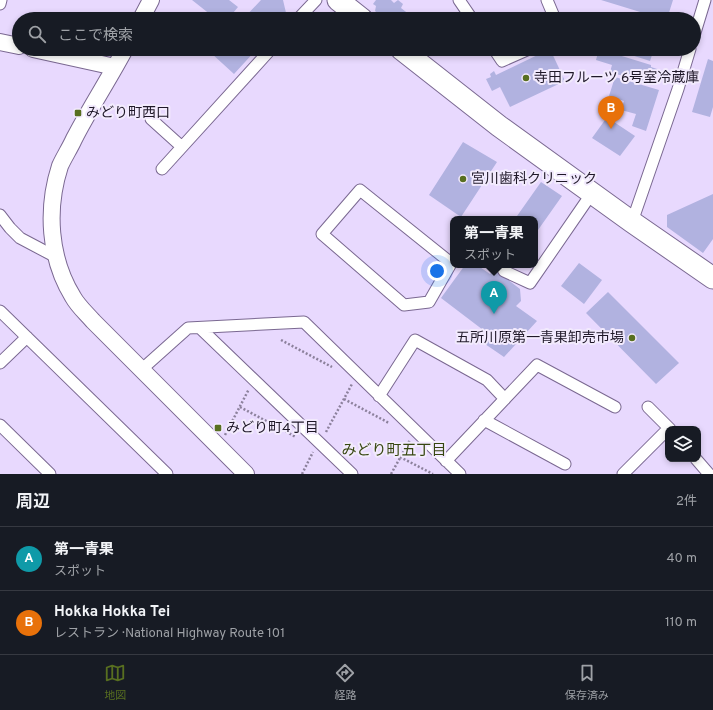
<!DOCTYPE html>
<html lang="ja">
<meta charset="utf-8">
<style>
:root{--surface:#171b24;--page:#242831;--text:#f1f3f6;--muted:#9ea1a6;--line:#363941;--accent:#586f20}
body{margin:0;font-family:Overpass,"Noto Sans JP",sans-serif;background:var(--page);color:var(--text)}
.controls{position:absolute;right:12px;bottom:12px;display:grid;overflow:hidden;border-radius:8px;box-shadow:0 2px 6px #0003}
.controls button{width:36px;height:36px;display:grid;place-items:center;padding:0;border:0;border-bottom:1px solid var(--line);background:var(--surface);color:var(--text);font:20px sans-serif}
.you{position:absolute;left:437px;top:271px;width:14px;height:14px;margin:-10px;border:3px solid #fff;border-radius:50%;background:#1a73e8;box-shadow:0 0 0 6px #1a73e833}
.badge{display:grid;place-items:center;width:26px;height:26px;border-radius:50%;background:var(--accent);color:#fff;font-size:13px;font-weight:700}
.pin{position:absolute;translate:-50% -33px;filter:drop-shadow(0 1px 2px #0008)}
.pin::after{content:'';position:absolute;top:21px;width:14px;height:12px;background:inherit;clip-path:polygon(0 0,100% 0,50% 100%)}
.popup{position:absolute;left:450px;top:216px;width:88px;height:52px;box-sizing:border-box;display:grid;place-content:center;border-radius:8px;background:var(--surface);filter:drop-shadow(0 1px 3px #0005);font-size:13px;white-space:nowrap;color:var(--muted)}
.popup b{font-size:15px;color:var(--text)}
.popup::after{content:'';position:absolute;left:50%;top:100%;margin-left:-8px;border:8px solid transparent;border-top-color:var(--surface)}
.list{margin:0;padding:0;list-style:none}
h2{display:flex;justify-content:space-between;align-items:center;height:52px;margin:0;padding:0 16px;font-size:17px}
h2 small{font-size:13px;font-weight:400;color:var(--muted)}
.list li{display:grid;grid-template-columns:26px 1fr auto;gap:12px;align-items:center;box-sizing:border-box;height:64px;padding:0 16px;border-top:1px solid var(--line)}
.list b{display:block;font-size:15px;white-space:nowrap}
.list p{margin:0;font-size:13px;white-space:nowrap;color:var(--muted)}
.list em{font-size:13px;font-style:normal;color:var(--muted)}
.icon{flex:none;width:22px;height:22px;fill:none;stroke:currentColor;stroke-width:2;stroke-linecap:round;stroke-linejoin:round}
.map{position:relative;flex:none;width:713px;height:474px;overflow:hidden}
.search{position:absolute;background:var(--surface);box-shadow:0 2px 6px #0003;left:12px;right:12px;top:12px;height:44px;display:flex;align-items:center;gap:10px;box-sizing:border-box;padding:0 14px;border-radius:22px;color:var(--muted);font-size:15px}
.sheet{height:180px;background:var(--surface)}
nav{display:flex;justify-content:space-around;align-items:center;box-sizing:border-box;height:56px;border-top:1px solid var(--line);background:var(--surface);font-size:11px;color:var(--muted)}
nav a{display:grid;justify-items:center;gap:2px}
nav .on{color:var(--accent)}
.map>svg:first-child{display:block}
.building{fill:#b1b2e0}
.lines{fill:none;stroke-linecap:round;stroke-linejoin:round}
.street-casing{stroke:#7a6891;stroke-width:13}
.secondary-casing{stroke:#7a6891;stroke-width:18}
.highway-casing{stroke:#7a6891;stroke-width:23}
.path{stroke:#8c819c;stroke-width:2.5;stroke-dasharray:2 2;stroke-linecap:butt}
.street{stroke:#fff;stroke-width:11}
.secondary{stroke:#fff;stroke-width:16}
.highway{stroke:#fff;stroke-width:21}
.poi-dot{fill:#586f20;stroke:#f2eafd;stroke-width:1.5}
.labels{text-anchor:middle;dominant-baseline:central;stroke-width:4;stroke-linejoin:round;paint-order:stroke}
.poi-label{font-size:14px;fill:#1f1828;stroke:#f2eafd;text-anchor:start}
.neighbourhood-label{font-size:15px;fill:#374710;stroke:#f2eafd}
</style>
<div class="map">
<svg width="713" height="474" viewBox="0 0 713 474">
<rect width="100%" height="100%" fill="#e8d9fe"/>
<path class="building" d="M192 0H229L238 7 228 19H216Z
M261 0H283L287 17 286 19H243Z
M376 0H391L394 3 398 0 403 4 401 8 410 15 406 19H391L387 16 383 18 375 11 376 6 373 4Z
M601 0H673L667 19H663Z
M612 14 627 19H610Z
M215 49H257L234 74 211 53Z
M550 49 565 81 510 107 500 87 492 91 486 79 491 77 490 74 494 71 496 75Z
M599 49 651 65V67L657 69 653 82 647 80 646 83 610 72 612 65 596 60Z
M626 49H654L650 61 625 53Z
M708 59 713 61V107L710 117 692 112Z
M615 77 659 90 646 131 632 126 636 114 621 110 624 101 609 96Z
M609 109 616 120 614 122 635 136 620 156 592 138 605 120 603 118Z
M463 142 497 162 461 217 429 195Z
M541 182 562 196 538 230 535 228V219H522L517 216Z
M713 194V239L703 253 667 227V215Z
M579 263 602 280 584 304 561 286Z
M465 265H477L490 274 494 269 520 289 521 301 516 306 537 321 504 357 485 344 491 336 441 298Z
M608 292 679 363 656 384 586 313Z"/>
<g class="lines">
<defs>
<path id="street" d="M459 0 472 19
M547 0 555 19
M0 4 1 0
M298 19 316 0
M694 36 705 0
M494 49 502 61 529 49
M151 119 182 147
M162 169 271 49
M0 215 10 228 20 238 56 257
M632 222 678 89 690 49
M451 263 360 190 322 234 404 305 429 302 453 260
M501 265 504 271 530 283 592 193
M0 311 167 474
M200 328 352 474
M0 363 27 337
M141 370 188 328 304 322 460 474
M379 396 415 340 487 380 505 399
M648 407 670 429
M484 420 565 464
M0 425 50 474
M696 459 709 474
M446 461 537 365 615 407
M623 474 668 429"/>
<path id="secondary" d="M141 19 151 0
M0 42 19 46
M33 49 115 67
M125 49C109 79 90 108 74 139 70 148 64 157 60 166 46 209 49 258 73 297 78 306 86 313 93 321L246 474"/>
<path id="highway" d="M338 0 362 19
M401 49 499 126 632 222 713 278"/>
</defs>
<use href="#street" class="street-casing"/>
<use href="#secondary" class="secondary-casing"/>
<use href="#highway" class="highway-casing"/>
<path class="path" d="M281 340 332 367
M344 399 389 423
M240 407 296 437
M326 432 352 384
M225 435 249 389
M400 457 433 474
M302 474 313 452
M391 474 410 440"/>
<use href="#street" class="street"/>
<use href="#secondary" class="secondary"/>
<use href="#highway" class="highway"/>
</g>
<g class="poi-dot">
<circle cx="526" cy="78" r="4"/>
<rect x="74" y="109" width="8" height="8" rx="2"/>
<circle cx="463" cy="179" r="4"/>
<circle cx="632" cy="338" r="4"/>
<rect x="214" y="424" width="8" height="8" rx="2"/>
</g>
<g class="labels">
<g class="poi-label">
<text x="534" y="78">寺田フルーツ 6号室冷蔵庫</text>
<text x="86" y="113">みどり町西口</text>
<text x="471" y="179">宮川歯科クリニック</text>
<text x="624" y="338" text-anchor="end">五所川原第一青果卸売市場</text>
<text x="226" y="428">みどり町4丁目</text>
</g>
<g class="neighbourhood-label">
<text x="394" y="451">みどり町五丁目</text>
</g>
</g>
</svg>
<div class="controls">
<button><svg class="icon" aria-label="layers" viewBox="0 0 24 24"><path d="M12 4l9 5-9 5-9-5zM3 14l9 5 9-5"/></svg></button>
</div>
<div class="you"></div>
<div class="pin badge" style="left:494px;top:314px;background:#0f9aa8">A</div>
<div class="popup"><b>第一青果</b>スポット</div>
<div class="pin badge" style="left:611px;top:129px;background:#e8710a">B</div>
<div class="search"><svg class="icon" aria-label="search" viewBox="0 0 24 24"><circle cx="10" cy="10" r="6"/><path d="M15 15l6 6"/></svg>ここで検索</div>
</div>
<section class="sheet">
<h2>周辺<small>2件</small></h2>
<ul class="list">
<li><span class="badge" style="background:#0f9aa8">A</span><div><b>第一青果</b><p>スポット</p></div><em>40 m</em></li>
<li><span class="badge" style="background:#e8710a">B</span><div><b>Hokka Hokka Tei</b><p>レストラン · National Highway Route 101</p></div><em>110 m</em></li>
</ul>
</section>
<nav>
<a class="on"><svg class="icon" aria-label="map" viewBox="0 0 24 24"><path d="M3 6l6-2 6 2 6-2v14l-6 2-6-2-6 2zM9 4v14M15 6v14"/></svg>地図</a>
<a><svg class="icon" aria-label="directions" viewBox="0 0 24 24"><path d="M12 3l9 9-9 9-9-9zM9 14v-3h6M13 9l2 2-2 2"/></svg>経路</a>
<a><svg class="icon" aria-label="saved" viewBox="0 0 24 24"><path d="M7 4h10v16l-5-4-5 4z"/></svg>保存済み</a>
</nav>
